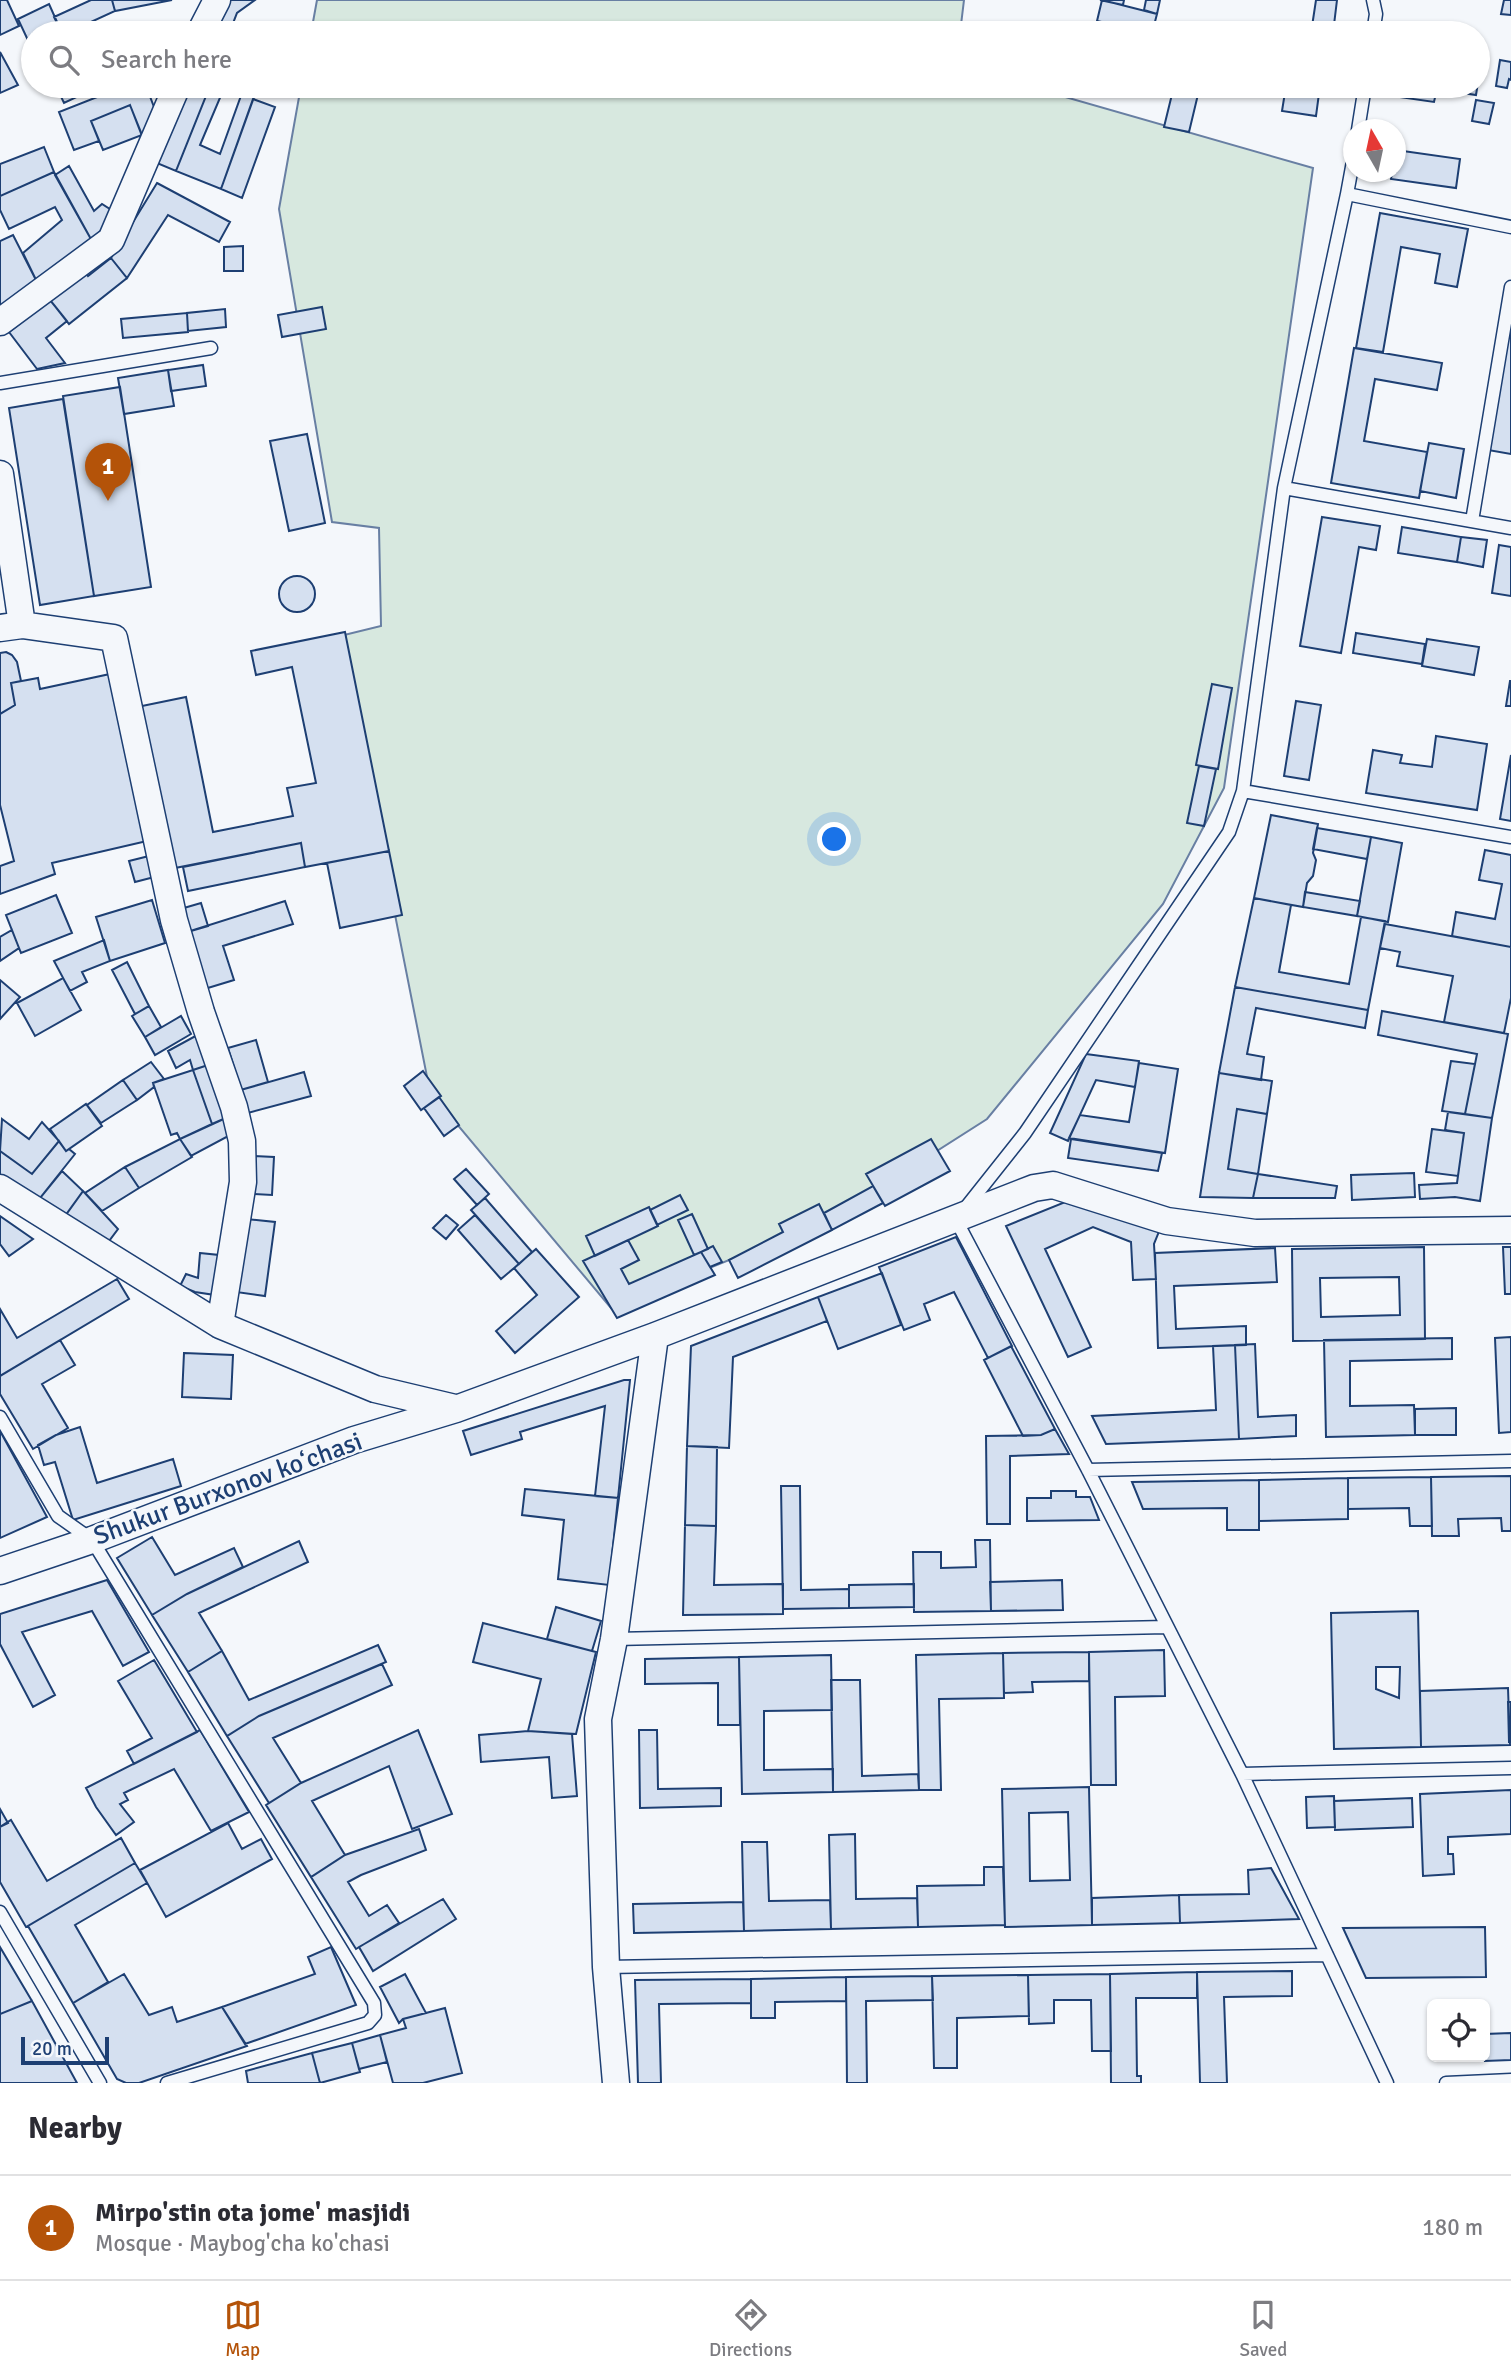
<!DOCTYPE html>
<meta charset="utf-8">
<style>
:root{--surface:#fff;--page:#f7f7f7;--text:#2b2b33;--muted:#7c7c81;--line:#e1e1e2;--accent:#b45309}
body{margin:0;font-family:Signika,sans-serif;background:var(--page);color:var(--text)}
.controls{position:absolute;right:21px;bottom:21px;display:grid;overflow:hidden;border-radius:10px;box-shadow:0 2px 5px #0004}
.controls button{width:63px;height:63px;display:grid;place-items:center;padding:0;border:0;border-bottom:2px solid var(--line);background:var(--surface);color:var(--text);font:35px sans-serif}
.compass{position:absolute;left:1343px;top:119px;width:63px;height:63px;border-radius:50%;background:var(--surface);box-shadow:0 2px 5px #0004;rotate:351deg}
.scale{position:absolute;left:21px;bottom:18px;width:88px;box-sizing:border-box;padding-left:7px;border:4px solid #1d3f73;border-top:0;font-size:19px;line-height:24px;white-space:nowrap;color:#1d3f73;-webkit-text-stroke:5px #f4f7fb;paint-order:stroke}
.you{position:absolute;left:835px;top:840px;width:24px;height:24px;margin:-18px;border:5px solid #fff;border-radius:50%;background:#1a73e8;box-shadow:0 0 0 10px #1a73e833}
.badge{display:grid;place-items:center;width:46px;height:46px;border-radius:50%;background:var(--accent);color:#fff;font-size:23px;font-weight:700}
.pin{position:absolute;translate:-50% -58px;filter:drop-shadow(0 2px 4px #0008)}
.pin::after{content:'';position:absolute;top:37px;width:24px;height:21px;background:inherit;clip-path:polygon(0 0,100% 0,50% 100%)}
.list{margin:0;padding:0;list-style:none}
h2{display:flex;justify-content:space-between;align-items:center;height:91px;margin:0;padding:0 28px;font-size:30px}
h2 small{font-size:23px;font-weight:400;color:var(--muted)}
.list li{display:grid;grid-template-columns:46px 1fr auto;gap:21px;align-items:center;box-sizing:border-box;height:105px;padding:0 28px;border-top:2px solid var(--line)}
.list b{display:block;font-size:26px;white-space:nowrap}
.list p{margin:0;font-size:23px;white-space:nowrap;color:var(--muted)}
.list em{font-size:23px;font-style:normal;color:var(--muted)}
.icon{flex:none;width:38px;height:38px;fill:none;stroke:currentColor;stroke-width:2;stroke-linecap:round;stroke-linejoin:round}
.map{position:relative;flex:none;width:1511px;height:2083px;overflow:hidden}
.search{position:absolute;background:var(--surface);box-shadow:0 2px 5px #0004;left:21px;right:21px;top:21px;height:77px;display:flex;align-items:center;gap:18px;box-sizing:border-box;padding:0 24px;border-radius:38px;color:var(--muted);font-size:26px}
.sheet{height:196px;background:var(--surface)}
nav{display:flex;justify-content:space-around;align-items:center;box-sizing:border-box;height:98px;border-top:2px solid var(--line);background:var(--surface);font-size:19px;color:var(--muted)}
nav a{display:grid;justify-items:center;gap:4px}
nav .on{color:var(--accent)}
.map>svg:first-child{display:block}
.green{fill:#d7e8df;stroke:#687fa3;stroke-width:2}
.building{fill:#d5e0f0;stroke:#1d3f73;stroke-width:2;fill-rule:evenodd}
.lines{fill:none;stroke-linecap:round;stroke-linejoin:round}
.lane-casing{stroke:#1d3f73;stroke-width:15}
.street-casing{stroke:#1d3f73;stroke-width:29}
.lane{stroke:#f4f7fb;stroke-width:12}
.street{stroke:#f4f7fb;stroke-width:26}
.labels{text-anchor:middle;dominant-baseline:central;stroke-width:5;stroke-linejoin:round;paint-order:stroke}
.street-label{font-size:26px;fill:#1d3f73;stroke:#f4f7fb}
</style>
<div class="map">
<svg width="1511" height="2083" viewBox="0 0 1511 2083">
<rect width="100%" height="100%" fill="#f4f7fb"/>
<path class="green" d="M317 0H964L960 33H311Z
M301 86H1027L1313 168 1224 788 1163 904 987 1119 830 1219 611 1308 430 1092 340 636 381 626 379 528 332 522 279 209Z"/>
<path class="building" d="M0 0H7L19 26 0 35Z
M91 0H112L115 11 67 33H62L54 17Z
M112 0H172L115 11Z
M230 0H255L237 13 232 26 251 33H225L213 28Z
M1100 0H1124L1123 5Z
M1102 0 1157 14 1152 33 1097 21Z
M1146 0H1160L1157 14 1144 10Z
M1316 0H1337L1333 33H1311Z
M1504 0H1511V15L1501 14Z
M49 4 62 33H33V51L18 19Z
M0 52 18 85 0 93Z
M1478 56H1482L1476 95 1437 89 1434 102 1399 97 1400 86H1478Z
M1500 60 1511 62V80L1509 79 1507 88 1496 86Z
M56 86H97L98 87 64 103Z
M125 86H146L157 115 144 141 130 105 91 121 99 141 74 150 59 112Z
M182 86H210L176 171 152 161Z
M210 86H225L200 145 220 154 243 90 233 86H258L221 189 176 171Z
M1174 86H1200L1189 132 1164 127Z
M1286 86H1320L1316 116 1282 111Z
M253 99 275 107 242 198 221 189Z
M1476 100 1494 103 1489 124 1472 121Z
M130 105 142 135 103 150 91 121Z
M44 147 54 172 0 196V164Z
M1396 150 1460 159 1456 188 1391 179 1392 172H1396Z
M69 166 94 211 102 204 116 213 92 241 55 175Z
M54 172 92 241 38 284 23 253 62 220 55 207 9 229 0 210V196Z
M157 183 230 222 219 242 168 215 127 278 111 258Z
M1380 213 1468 229 1457 287 1435 283 1440 254 1401 247 1383 352 1356 348Z
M13 235 38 284 0 310V241Z
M243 246V271H224V247Z
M111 258 127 278 69 324 50 300 85 272 88 276Z
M50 300 67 321 46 338 65 363 37 369 9 332Z
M322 307 326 329 282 337 278 315Z
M225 309 226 327 188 331 187 313Z
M187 313 188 332 123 338 121 319Z
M1511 315V454L1488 450Z
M1354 348 1442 363 1437 390 1375 379 1364 441 1427 452 1419 498 1331 483Z
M203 365 206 386 171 391 168 370Z
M168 370 174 406 124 414 118 378Z
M120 387 151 587 94 596 63 396Z
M63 399 94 596 40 605 9 408Z
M307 434 325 523 289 531 270 441Z
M1429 443 1464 449 1456 498 1420 491Z
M1322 517 1380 526 1376 550 1359 547 1341 653 1300 646Z
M1402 527 1461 537 1457 562 1398 553Z
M1461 537 1487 540 1483 567 1457 562Z
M1499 545 1511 547V596L1492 593Z
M279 594a18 18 0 1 1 36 0a18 18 0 1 1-36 0Z
M345 632 389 851 305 867 301 843 170 869 137 707 186 697 213 832 293 816 287 788 316 783 292 667 256 675 251 651Z
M1356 633 1425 644 1422 664 1353 653Z
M1427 639 1479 647 1474 675 1422 666Z
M6 652 12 655 17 662 21 681 11 683 15 705 0 714V653Z
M110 674 147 841 52 863 55 874 0 894V866L14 861 0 805V714L15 705 11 683 38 678 40 689Z
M1510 681H1511V706H1506Z
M1212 684 1232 688 1218 769 1196 765Z
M1296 701 1321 705 1309 780 1284 776Z
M1436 736 1487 744 1477 810 1366 793 1373 750 1402 755 1400 763 1432 767Z
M1511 755V821L1500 819Z
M1199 766 1216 769 1204 826 1187 823Z
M1271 815 1318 824 1313 853 1316 860 1313 876 1307 883 1303 907 1254 898Z
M1317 828 1371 837 1367 859 1313 849Z
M1371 837 1402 843 1388 922 1357 916Z
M301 843 305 867 188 891 183 867Z
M1485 850 1511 855V947L1452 936 1456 912 1495 919 1502 884 1479 880Z
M389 851 402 915 340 928 327 863Z
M157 854 162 875 135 882 129 861Z
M1305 892 1360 901 1357 916 1303 907Z
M56 895 72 933 21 953 6 915Z
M1254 898 1291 905 1279 972 1349 984 1361 917 1385 921 1368 1010 1235 987Z
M152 900 165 943 110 961 96 917Z
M285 901 293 924 223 946 234 980 198 991 181 934Z
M201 903 208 926 184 933 177 910Z
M1385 924 1511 947V998L1504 1033 1444 1022 1453 976 1397 966 1400 952 1380 948Z
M12 930 19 948 0 961V937Z
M104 940 110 961 82 972 87 982 70 991 54 961Z
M127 962 149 1006 135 1014 112 970Z
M63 978 81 1010 35 1036 17 1003Z
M0 980 20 997 0 1019Z
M1235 987 1368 1010 1365 1028 1256 1008 1247 1054 1264 1057 1261 1080 1219 1073Z
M149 1006 161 1027 145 1037 132 1016Z
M1382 1011 1508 1034 1492 1118 1465 1114 1477 1054 1378 1035Z
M181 1016 191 1034 155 1055 145 1037Z
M201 1033 211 1064 193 1070 190 1060 176 1068 168 1051Z
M256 1040 268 1082 241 1090 228 1048Z
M1086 1054 1139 1061 1135 1087 1096 1080 1068 1141 1050 1133Z
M1451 1061 1475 1064 1465 1114 1442 1111Z
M151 1062 164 1079 153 1083 154 1087 137 1100 123 1080Z
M1139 1063 1178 1069 1165 1153 1069 1138 1080 1115 1129 1122Z
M211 1064 228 1117 212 1124 193 1070Z
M193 1070 212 1124 180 1139 177 1133 171 1135 153 1083Z
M423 1071 441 1096 421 1110 404 1086Z
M304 1072 311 1096 244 1114 237 1091Z
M1219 1073 1272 1081 1267 1114 1237 1109 1228 1169 1258 1174 1253 1198 1200 1197Z
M123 1080 137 1100 101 1123 87 1105Z
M439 1097 459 1125 444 1136 424 1108Z
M86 1104 102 1126 66 1151 50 1129Z
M1237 1109 1267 1114 1258 1174 1228 1169Z
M1448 1112 1492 1118 1480 1201 1455 1197 1420 1199 1419 1185 1457 1183 1464 1133 1445 1130Z
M228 1117 234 1133 191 1156 180 1139Z
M2 1119 29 1139 42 1122 59 1141 32 1174 0 1151Z
M1432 1129 1464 1133 1458 1176 1426 1172Z
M180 1139 192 1157 139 1188 125 1167Z
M931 1139 950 1171 885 1206 866 1174Z
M1071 1139 1162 1153 1158 1171 1068 1158Z
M59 1141 66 1151 69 1149 75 1154 36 1203 0 1178V1151L32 1174Z
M254 1156 274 1157 272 1195 252 1194Z
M125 1167 139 1188 102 1211 85 1193Z
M466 1169 489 1194 477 1205 454 1179Z
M62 1171 83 1191 65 1216 40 1198Z
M1414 1173 1415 1197 1352 1200 1351 1175Z
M1258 1174 1337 1186 1335 1198H1253Z
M873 1186 883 1203 832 1230 824 1213Z
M83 1191 118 1229 106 1245 65 1216Z
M680 1195 688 1210 657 1225 650 1210Z
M1080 1196 1160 1229 1154 1244 1156 1279 1133 1280 1131 1242 1093 1227 1045 1249 1091 1347 1068 1357 1006 1226Z
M485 1198 532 1252 519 1264 471 1210Z
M819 1204 832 1230 738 1278 729 1260 783 1232 779 1224Z
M649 1207 658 1226 595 1256 586 1236Z
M692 1214 708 1249 694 1255 678 1220Z
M446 1215 458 1225 446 1239 433 1228Z
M475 1215 519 1264 501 1279 458 1230Z
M0 1216 33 1239 9 1256 0 1244Z
M246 1219 275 1222 265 1296 236 1292Z
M956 1237 1012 1346 988 1358 954 1292 924 1304 930 1320 904 1330 879 1267Z
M628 1240 639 1260 621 1269 629 1284 701 1252 715 1275 617 1318 583 1261Z
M713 1246 722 1262 710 1267 701 1252Z
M1424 1247 1425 1339 1293 1341 1292 1249ZM1399 1277 1400 1315 1321 1317 1320 1278Z
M1503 1247H1511V1294H1505Z
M1275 1248 1277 1282 1174 1286 1176 1329 1246 1326V1345L1158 1348 1155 1253Z
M536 1249 579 1297 515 1353 496 1331 537 1295 514 1268Z
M200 1253 219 1255 215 1295 195 1292 180 1286 186 1274 198 1278Z
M882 1273 901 1325 838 1349 818 1297Z
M117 1279 129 1299 0 1376V1309L17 1338Z
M818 1297 827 1321 733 1357 729 1448 687 1446 691 1346Z
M1511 1337V1432L1499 1433 1495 1338Z
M1452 1338V1359L1350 1361V1406L1414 1405 1415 1435 1326 1437 1324 1340Z
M60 1340 75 1365 42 1384 68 1428 33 1449 0 1394V1376Z
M1255 1344 1258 1417 1296 1415V1436L1239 1439 1235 1345Z
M1235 1345 1239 1439 1106 1444 1092 1416 1216 1410 1213 1346Z
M1011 1346 1055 1429 1041 1435 1023 1436 984 1360Z
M184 1353 233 1355 231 1399 182 1397Z
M624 1380H630L618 1498 595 1496 605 1406 520 1432 522 1439 471 1455 463 1431Z
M1456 1408V1435H1415V1409Z
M80 1427 97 1483 173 1459 181 1486 73 1520 55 1462 44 1465 38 1445 56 1435Z
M1055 1429 1069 1454 1010 1456V1524H987L986 1436 1041 1435Z
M0 1431 47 1517 0 1538Z
M687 1446 717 1447 716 1526 685 1525Z
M1511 1476V1531H1502L1501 1518 1458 1519 1459 1536H1432L1431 1477Z
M1431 1477 1432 1526H1410L1409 1508 1348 1509V1478Z
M1348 1478V1519L1259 1521V1480Z
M1259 1480V1530H1227V1508L1143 1509 1132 1482Z
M781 1486H800L801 1590 849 1589V1608L783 1609Z
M525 1489 618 1498 609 1585 558 1579 564 1520 522 1515Z
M1051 1491H1076V1497H1090L1099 1520 1027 1521V1498H1051Z
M685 1525 716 1526 714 1585 783 1584V1614L683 1615Z
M152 1537 175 1575 234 1548 243 1567 187 1594 152 1615 117 1558Z
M975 1540H990L991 1611 914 1612 913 1552H941V1568L976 1567Z
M299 1541 308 1562 199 1613 222 1651 188 1672 152 1615 187 1594Z
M107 1580 149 1652 123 1666 92 1611 22 1632 55 1695 33 1707 0 1644V1614Z
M1062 1580 1063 1610 991 1611 990 1582Z
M914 1584V1607L849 1608V1585Z
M556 1607 601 1621 592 1651 547 1639Z
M1418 1611 1421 1747 1334 1749 1331 1613ZM1376 1667H1400L1399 1698 1376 1689Z
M483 1623 596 1652 576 1734 528 1731 541 1679 473 1662Z
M378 1645 386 1662 259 1716 227 1736 188 1672 222 1651 249 1700Z
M1164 1650 1165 1696 1115 1697 1116 1785H1091L1089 1652Z
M1089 1652V1681L1032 1682 1033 1692 1004 1693 1003 1653Z
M1003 1653 1004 1698 939 1699 941 1790H919L916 1655Z
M831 1655 832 1710 764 1711V1770L833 1769V1792L742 1794 739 1657Z
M739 1657 740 1725H718V1683L645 1684V1659Z
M154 1660 197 1732 134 1764 127 1751 152 1738 118 1681Z
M382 1664 392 1685 273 1738 301 1783 269 1803 227 1736 259 1716Z
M831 1680H860L862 1776 918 1774 919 1790 833 1792Z
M1508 1688 1510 1745 1421 1747 1420 1691Z
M1508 1702H1511V1742H1509Z
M200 1730 249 1812 211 1831 174 1769 124 1793 128 1800 120 1804 134 1822 116 1835 96 1807 86 1788Z
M418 1730 452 1814 412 1829 389 1766 312 1801 345 1855 311 1877 266 1805 301 1783Z
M639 1730H657L658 1789 721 1788V1806L640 1808Z
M528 1731 572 1734 577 1796 552 1798 549 1757 481 1762 479 1735Z
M1089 1787 1092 1925 1005 1927 1002 1789ZM1068 1812 1070 1880 1030 1881 1029 1813Z
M1511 1790V1834L1448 1837V1854H1453L1454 1874 1423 1876 1420 1794Z
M1334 1796 1335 1827 1307 1828 1306 1797Z
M1412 1798 1413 1827 1335 1830 1334 1801Z
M0 1809 8 1823 0 1827Z
M11 1820 47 1881 121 1838 135 1863 26 1927 0 1882V1827Z
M228 1823 242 1849 261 1839 272 1859 166 1917 140 1870Z
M419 1829 426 1850 361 1875 348 1882 369 1916 387 1905 399 1923 356 1949 311 1877 345 1855Z
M855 1834 856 1899 917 1898 918 1927 831 1929 829 1835Z
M742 1842H767L769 1901 830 1900 831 1929 744 1931Z
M135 1863 147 1883 75 1925 108 1982 73 2003 28 1926Z
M984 1867H1003L1005 1925 918 1927 917 1886 984 1885Z
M1271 1868 1299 1919 1180 1923 1179 1895 1249 1894 1248 1870Z
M1179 1895 1180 1923 1092 1925V1898Z
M443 1899 456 1919 373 1971 359 1947Z
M743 1902 744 1931 634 1933 633 1904Z
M1485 1927 1486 1977 1366 1978 1343 1928Z
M0 1947 32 2001 0 2014Z
M331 1947 356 2005 245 2044 222 2007 315 1974 308 1957Z
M1292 1971V1996L1224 1997 1227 2083H1200L1197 1972Z
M1197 1972V1998H1136L1137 2076H1141V2083H1111L1110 1974Z
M124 1974 149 2015 172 2007 177 2022 222 2007 247 2046 139 2083H126L117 2079 73 2003Z
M405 1974 426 2013 403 2019 399 2023 380 1987Z
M1110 1974 1111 2051H1092L1091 2000H1054V2023L1029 2024 1028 1975Z
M1028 1975 1029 2016 957 2018V2068H934L932 1976Z
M932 1976 933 2000 866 2001 867 2083H847L846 1977Z
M846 1977V2001L775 2002V2018H751V1979Z
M751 1979V2003L659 2004 661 2083H638L635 1980Z
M32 2001 77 2083H0V2014Z
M445 2008 462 2073 423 2083H393L380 2035 406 2028 403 2019Z
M1511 2033V2060L1485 2061V2034Z
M380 2035 387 2062 359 2069 352 2043Z
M352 2043 360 2072 320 2083 312 2053Z
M312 2053 320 2083H248L246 2071Z"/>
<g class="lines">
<defs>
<path id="lane" d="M1373 33 1376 14 1373 0
M1358 130 1365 86
M1354 156 1347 194 1284 488 1243 791 1229 832 1025 1133 956 1220 1088 1470 1242 1774 1387 2083
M1347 194 1511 227
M0 383 211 348
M1284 488 1511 528
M1472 521 1511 287
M1243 791 1511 837
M0 1417 58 1516 92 1540 374 2003 375 2015 368 2023 167 2083
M1088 1470 1511 1461
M614 1639 1166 1627
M1242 1774 1511 1768
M0 1912 100 2083
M606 1967 1327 1955
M1446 2083 1511 2080"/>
<path id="street" d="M200 33 217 0
M0 322 111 240 177 86
M0 474 22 625 0 628
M22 625 114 638 174 920 201 1012 234 1107 242 1141 243 1182 220 1325
M0 1188 220 1325 375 1389 455 1408
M0 1571 92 1540 354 1440 456 1409 655 1336 1034 1188 1053 1185 1167 1221 1255 1233 1511 1230
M616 2083 606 1967 598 1719 614 1639 655 1336"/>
</defs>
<use href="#lane" class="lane-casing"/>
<use href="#street" class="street-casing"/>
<use href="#lane" class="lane"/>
<use href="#street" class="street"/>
</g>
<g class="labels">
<g class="street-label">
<text transform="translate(228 1489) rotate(-20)">Shukur Burxonov koʻchasi</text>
</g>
</g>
</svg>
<div class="controls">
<button><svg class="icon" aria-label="locate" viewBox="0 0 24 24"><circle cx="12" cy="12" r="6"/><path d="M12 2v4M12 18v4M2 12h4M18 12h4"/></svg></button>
</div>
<svg class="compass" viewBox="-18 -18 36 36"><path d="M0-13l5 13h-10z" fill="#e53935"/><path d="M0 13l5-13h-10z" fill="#7c7c81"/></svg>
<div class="scale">20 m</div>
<div class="you"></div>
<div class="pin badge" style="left:108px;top:501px">1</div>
<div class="search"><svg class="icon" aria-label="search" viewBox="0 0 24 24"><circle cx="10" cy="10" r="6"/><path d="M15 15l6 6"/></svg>Search here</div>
</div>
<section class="sheet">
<h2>Nearby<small></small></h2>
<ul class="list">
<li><span class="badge">1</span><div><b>Mirpo'stin ota jome' masjidi</b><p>Mosque · Maybog'cha ko'chasi</p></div><em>180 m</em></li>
</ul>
</section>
<nav>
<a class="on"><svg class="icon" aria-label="map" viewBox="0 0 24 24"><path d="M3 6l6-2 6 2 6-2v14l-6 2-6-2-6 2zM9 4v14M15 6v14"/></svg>Map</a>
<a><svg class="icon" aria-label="directions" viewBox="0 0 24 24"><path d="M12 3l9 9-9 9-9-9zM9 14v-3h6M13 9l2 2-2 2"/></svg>Directions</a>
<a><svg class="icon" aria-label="saved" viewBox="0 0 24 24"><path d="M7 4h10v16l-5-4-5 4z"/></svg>Saved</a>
</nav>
